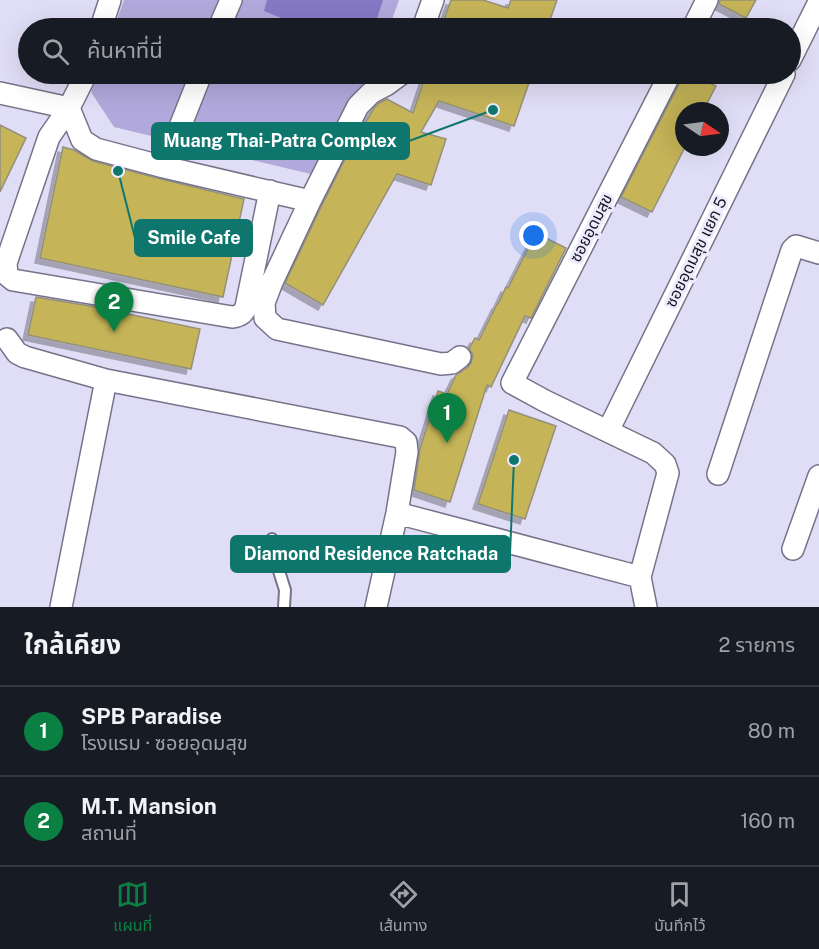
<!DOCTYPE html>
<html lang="th">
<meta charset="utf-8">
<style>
:root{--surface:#171b24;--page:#242831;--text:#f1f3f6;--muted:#9ea1a6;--line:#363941;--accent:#0b8043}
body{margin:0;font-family:"Public Sans","Noto Sans Thai",sans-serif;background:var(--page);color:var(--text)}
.compass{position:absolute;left:675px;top:102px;width:54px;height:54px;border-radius:50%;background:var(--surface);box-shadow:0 6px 24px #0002;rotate:103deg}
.you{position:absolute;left:534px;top:236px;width:21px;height:21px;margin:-15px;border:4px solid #fff;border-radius:50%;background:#1a73e8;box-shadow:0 0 0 9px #1a73e833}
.badge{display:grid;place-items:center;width:39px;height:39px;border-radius:50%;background:var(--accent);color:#fff;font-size:20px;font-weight:700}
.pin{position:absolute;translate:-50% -50px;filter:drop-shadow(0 2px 3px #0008)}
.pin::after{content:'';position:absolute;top:32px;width:21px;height:18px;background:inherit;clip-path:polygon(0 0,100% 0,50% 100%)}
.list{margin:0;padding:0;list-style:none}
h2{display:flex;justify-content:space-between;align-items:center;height:78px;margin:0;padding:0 24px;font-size:26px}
h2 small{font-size:20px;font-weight:400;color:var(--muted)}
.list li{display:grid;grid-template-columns:39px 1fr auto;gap:18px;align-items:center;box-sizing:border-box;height:90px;padding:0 24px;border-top:2px solid var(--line)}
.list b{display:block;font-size:22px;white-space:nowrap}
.list p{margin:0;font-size:20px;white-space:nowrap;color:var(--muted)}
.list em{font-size:20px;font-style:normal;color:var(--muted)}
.icon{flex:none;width:33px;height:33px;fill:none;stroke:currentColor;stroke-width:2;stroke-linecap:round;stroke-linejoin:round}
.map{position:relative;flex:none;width:819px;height:607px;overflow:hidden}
.search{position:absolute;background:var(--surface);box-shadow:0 6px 24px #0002;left:18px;right:18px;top:18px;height:66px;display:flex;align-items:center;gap:15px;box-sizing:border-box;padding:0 21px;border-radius:33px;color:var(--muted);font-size:22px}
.sheet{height:258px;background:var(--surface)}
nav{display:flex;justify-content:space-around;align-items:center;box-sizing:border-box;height:84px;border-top:2px solid var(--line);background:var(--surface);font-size:16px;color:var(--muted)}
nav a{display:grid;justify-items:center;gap:3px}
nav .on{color:var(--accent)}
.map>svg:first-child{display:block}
.green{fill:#b1a9db}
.water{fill:#8678c4}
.building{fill:#c5b459;stroke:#94907a;stroke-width:1.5;filter:url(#shadow)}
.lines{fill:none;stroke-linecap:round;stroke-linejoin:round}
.lane-casing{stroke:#767389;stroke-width:14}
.street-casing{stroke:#767389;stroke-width:24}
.lane{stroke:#fff;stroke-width:10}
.street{stroke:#fff;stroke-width:21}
.labels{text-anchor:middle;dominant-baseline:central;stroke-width:6;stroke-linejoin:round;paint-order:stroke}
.street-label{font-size:16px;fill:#181720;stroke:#eeebff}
.leader{fill:none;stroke:#0f766e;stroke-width:2}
.callout-dot{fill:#0f766e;stroke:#eeebff;stroke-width:2}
.callout{fill:#0f766e;stroke:#0f766e;stroke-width:2}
.callout-label{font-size:18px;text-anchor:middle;font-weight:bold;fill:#fff}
</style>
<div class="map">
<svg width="819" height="607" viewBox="0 0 819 607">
<defs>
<filter id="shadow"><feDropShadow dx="-5" dy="5" stdDeviation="0" flood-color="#0004"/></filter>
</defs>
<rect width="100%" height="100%" fill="#e0ddf6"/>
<path class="green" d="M124 0H399L389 28H114Z
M98 74H375L315 175 114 127 91 92Z"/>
<path class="water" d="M267 0H383L374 28H306L264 11Z"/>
<path class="building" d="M451 0H483L508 8 511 0H557L547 28H441Z
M720 0H756L746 18 719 4Z
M426 74H532L514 126 439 101 421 132 446 139 431 185 397 174 323 305 285 283 321 207 350 149 374 108 379 103 387 99 413 113Z
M683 74H691L716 86 703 111H684V149L652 212 621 197 681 80Z
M0 125 26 138 0 192Z
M63 147 74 150 93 161 161 179 244 199 223 297 40 258Z
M536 233 566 248 531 318 525 316 491 387 487 385 450 502 414 490 420 449 438 391 447 394 456 375 468 367 471 363 473 355 469 349 475 338 479 340 497 304H498L506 287 508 288Z
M36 297 90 306 200 329 191 369 28 335Z
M509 410 556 426 525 519 478 504Z"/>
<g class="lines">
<defs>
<path id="lane" d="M272 539 273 552 285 590 284 607"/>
<path id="street" d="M101 28 110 0
M219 28 231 0
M423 28 433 0
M693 28 707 0
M790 60 819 2
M86 74 69 108 82 140 96 149 164 167 310 201 358 106 371 93 386 85 401 74
M0 93 69 108 49 137 6 263 7 275 13 280 232 317C240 316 243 314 246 307L270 191
M164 167 201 74
M310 201 272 282 264 303 265 318 277 329 441 364 452 363 460 357
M7 339 17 353 25 357 106 380 400 437 406 442 407 452 397 513 376 607
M608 431 784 74
M718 474 792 250 796 246 819 253
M397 513 640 577
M793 549 819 476
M61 607 106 380
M646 607 640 577 668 473 665 464 653 453 545 401 512 383 670 74"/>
</defs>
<use href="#lane" class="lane-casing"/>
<use href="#street" class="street-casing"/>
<use href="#lane" class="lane"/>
<use href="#street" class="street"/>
</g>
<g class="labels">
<g class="street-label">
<text transform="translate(591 228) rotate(-63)">ซอยอุดมสุข</text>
<text transform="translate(696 252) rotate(-64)">ซอยอุดมสุข แยก 5</text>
</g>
</g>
<path class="leader" d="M493 110L409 141M118 171L135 238M514 460L510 554"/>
<g class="callout-dot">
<circle cx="493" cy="110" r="6"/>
<circle cx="118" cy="171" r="6"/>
<circle cx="514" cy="460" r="6"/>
</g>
<g class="callout">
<rect x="152" y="123" width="257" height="36" rx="6"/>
<rect x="135" y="220" width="117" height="36" rx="6"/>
<rect x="231" y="536" width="279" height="36" rx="6"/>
</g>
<g class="callout-label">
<text x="280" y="147">Muang Thai-Patra Complex</text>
<text x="194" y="244">Smile Cafe</text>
<text x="371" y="560">Diamond Residence Ratchada</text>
</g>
</svg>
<svg class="compass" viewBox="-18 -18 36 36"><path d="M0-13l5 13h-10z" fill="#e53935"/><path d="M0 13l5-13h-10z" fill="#9ea1a6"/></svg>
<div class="you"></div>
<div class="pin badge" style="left:447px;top:443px">1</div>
<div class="pin badge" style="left:114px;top:332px">2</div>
<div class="search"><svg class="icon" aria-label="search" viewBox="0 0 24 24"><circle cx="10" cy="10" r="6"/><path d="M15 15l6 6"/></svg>ค้นหาที่นี่</div>
</div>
<section class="sheet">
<h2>ใกล้เคียง<small>2 รายการ</small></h2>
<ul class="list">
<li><span class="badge">1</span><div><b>SPB Paradise</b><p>โรงแรม · ซอยอุดมสุข</p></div><em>80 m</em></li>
<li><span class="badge">2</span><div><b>M.T. Mansion</b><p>สถานที่</p></div><em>160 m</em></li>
</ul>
</section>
<nav>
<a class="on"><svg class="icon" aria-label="map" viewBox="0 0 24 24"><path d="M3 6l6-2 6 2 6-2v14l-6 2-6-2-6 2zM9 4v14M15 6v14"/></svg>แผนที่</a>
<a><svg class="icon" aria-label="directions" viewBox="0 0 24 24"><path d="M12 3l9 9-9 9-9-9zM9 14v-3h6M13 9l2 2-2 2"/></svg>เส้นทาง</a>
<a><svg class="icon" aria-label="saved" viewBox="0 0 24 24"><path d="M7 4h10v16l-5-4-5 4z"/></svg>บันทึกไว้</a>
</nav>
